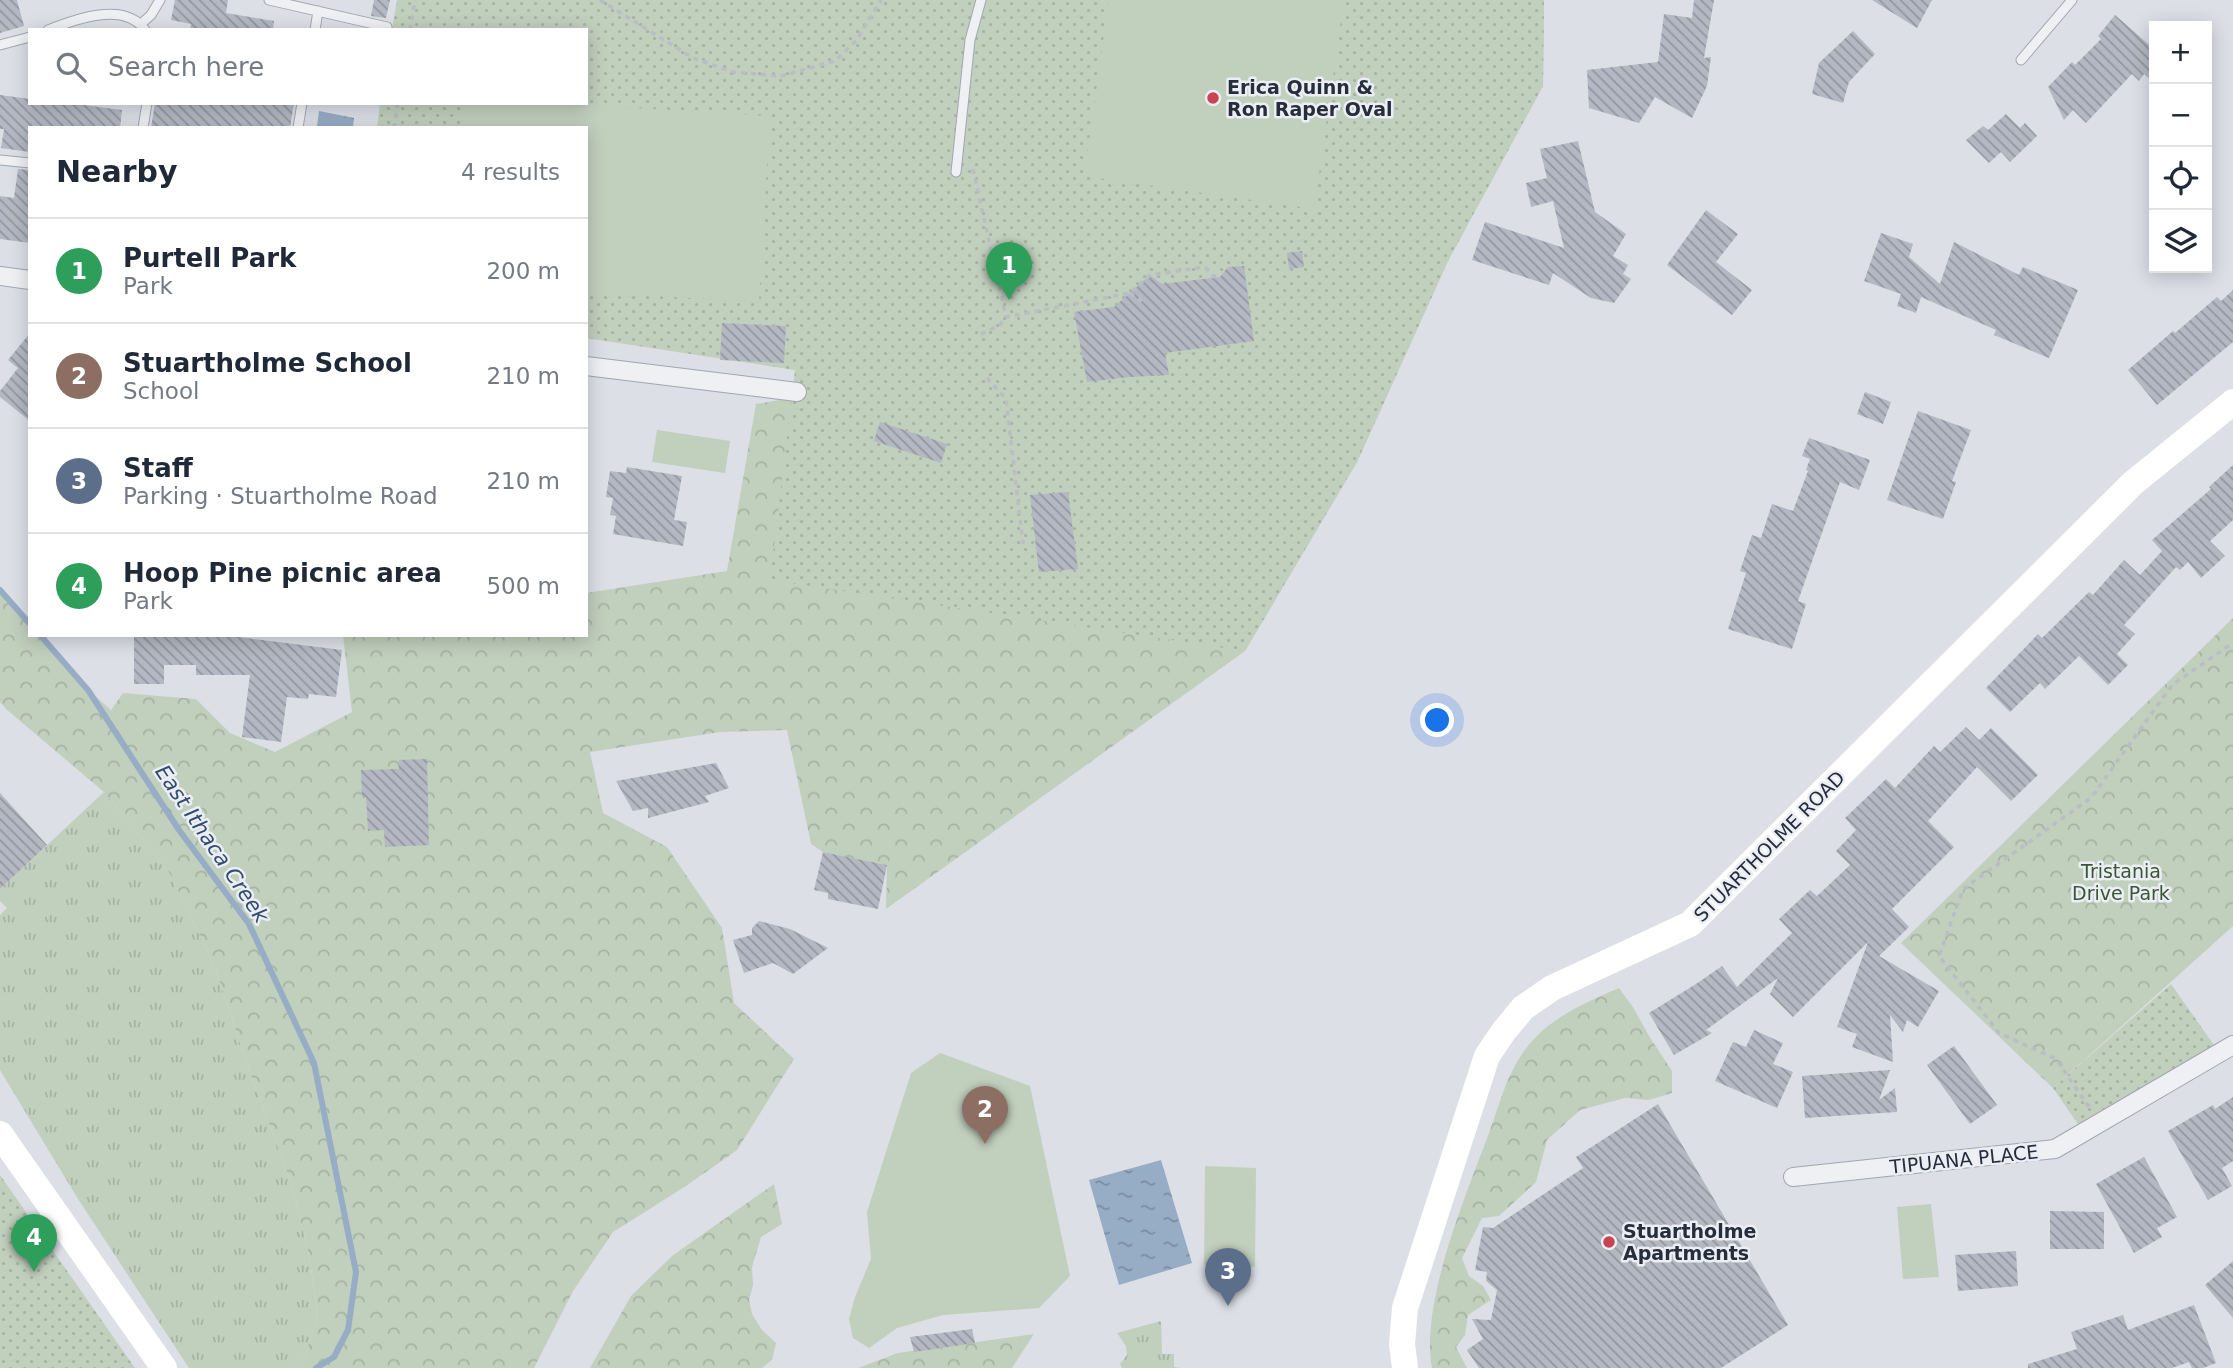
<!DOCTYPE html>
<meta charset="utf-8">
<style>
:root{--surface:#fff;--page:#f6f6f7;--text:#1f2937;--muted:#747a83;--line:#e0e1e3;--accent:#2563eb}
body{margin:0;font-family:"DejaVu Sans",sans-serif;background:var(--page);color:var(--text)}
.controls{position:absolute;right:21px;top:21px;display:grid;overflow:hidden;border-radius:0px;box-shadow:0 4px 18px #0003}
.controls button{width:63px;height:63px;display:grid;place-items:center;padding:0;border:0;border-bottom:2px solid var(--line);background:var(--surface);color:var(--text);font:35px sans-serif}
.you{position:absolute;left:1438px;top:721px;width:24px;height:24px;margin:-18px;border:5px solid #fff;border-radius:50%;background:#1a73e8;box-shadow:0 0 0 10px #1a73e833}
.badge{display:grid;place-items:center;width:46px;height:46px;border-radius:50%;background:var(--accent);color:#fff;font-size:23px;font-weight:700}
.pin{position:absolute;translate:-50% -58px;filter:drop-shadow(0 2px 4px #0008)}
.pin::after{content:'';position:absolute;top:37px;width:24px;height:21px;background:inherit;clip-path:polygon(0 0,100% 0,50% 100%)}
.list{margin:0;padding:0;list-style:none}
h2{display:flex;justify-content:space-between;align-items:center;height:91px;margin:0;padding:0 28px;font-size:30px}
h2 small{font-size:23px;font-weight:400;color:var(--muted)}
.list li{display:grid;grid-template-columns:46px 1fr auto;gap:21px;align-items:center;box-sizing:border-box;height:105px;padding:0 28px;border-top:2px solid var(--line)}
.list b{display:block;font-size:26px;white-space:nowrap}
.list p{margin:0;font-size:23px;white-space:nowrap;color:var(--muted)}
.list em{font-size:23px;font-style:normal;color:var(--muted)}
.icon{flex:none;width:38px;height:38px;fill:none;stroke:currentColor;stroke-width:2;stroke-linecap:round;stroke-linejoin:round}
.map{position:relative;flex:none;width:2233px;height:1368px;overflow:hidden}
.search{position:absolute;background:var(--surface);box-shadow:0 4px 18px #0003;left:28px;top:28px;width:560px;height:77px;display:flex;align-items:center;gap:18px;box-sizing:border-box;padding:0 24px;border-radius:0px;color:var(--muted);font-size:26px}
.panel{position:absolute;background:var(--surface);box-shadow:0 4px 18px #0003;left:28px;top:126px;width:560px;height:511px;border-radius:0px}
.map>svg:first-child{display:block}
.grass{fill:url(#grass-tufts)}
.forest{fill:url(#forest-crowns)}
.park{fill:url(#park-dots)}
.pitch{fill:#c1cfbd}
.water{fill:url(#water-ripples)}
.lines{fill:none;stroke-linecap:round;stroke-linejoin:round}
.stream{stroke:#97acc5;stroke-width:6}
.building{fill:url(#building-back-hatch)}
.service-casing{stroke:#a2a6af;stroke-width:11}
.minor-casing{stroke:#a2a6af;stroke-width:20}
.path{stroke:#babdc4;stroke-width:3.5;stroke-dasharray:5 5;stroke-linecap:butt}
.service{stroke:#eef0f4;stroke-width:9}
.minor{stroke:#eef0f4;stroke-width:18}
.secondary{stroke:#fff;stroke-width:26}
.poi-dot{fill:#c94352;stroke:#ebeef4;stroke-width:2.5}
.labels{text-anchor:middle;dominant-baseline:central;stroke-width:5;stroke-linejoin:round;paint-order:stroke}
.poi-label{font-size:19px;font-weight:bold;fill:#262d3b;stroke:#ebeef4;text-anchor:start}
.street-label{font-size:19px;fill:#262d3b;stroke:#ebeef4}
.park-label{font-size:19px;fill:#395734;stroke:#ebeef4}
.water-label{font-size:21px;font-style:italic;fill:#324b6e;stroke:#ebeef4}
</style>
<div class="map">
<svg width="2233" height="1368" viewBox="0 0 2233 1368">
<defs>
<pattern id="grass-tufts" width="24" height="20" patternUnits="userSpaceOnUse" patternTransform="scale(1.75)"><rect width="24" height="20" fill="#c1cfbd"/><path d="M3 7l-1-3M5 7V3M7 7l1-3M15 17l-1-3M17 17v-4M19 17l1-3" fill="none" stroke="#a6b2a3"/></pattern>
<pattern id="forest-crowns" width="20" height="18" patternUnits="userSpaceOnUse" patternTransform="scale(1.75)"><rect width="20" height="18" fill="#c1cfbd"/><path d="M2 6a3 3 0 1 1 6 0M12 15a3 3 0 1 1 6 0" fill="none" stroke="#a6b2a3"/></pattern>
<pattern id="park-dots" width="8" height="8" patternUnits="userSpaceOnUse" patternTransform="scale(1.75)"><rect width="8" height="8" fill="#c1cfbd"/><path d="M2 2h.1M6 6h.1" fill="none" stroke="#a6b2a3" stroke-width="1.8" stroke-linecap="round"/></pattern>
<pattern id="water-ripples" width="26" height="14" patternUnits="userSpaceOnUse" patternTransform="scale(1.75)"><rect width="26" height="14" fill="#97acc5"/><path d="M2 4q2-2 4 0t4 0M15 11q2-2 4 0t4 0" fill="none" stroke="#7b8ca1"/></pattern>
<pattern id="building-back-hatch" width="6" height="6" patternUnits="userSpaceOnUse" patternTransform="scale(1.75)"><rect width="6" height="6" fill="#b3b8c2"/><path d="M-1 5l2 2M0 0l6 6M5-1l2 2" fill="none" stroke="#91969f"/></pattern>
</defs>
<rect width="100%" height="100%" fill="#dcdfe6"/>
<path class="grass" d="M104 792 171 875 215 968 248 1067 290 1180 308 1250 318 1314 305 1356 291 1368H189L78 1199 0 1070V915L7 908 0 901V889Z
M1161 1321 1162 1354H1174V1367L1182 1368H1122L1120 1364 1127 1355 1126 1346 1117 1333Z"/>
<path class="forest" d="M1544 0 1543 86 1448 261 1357 462 1245 651 886 909 887 865 823 852 811 844 787 730 720 732 590 752 603 813 667 847 722 928 734 1003 794 1059 737 1150 686 1186 613 1232 573 1291 534 1368H291L305 1356 318 1314 308 1250 290 1180 248 1067 215 968 171 875 104 792 6 709 0 702V590L30 624V635H40L88 690 111 710 123 693 196 699 230 733 275 752 352 712 343 635H586V593L727 571 756 404 826 392Z
M2233 618V926L2053 1088 1901 943Z
M1619 988 1633 1007 1649 1036 1672 1071V1093L1649 1100 1625 1098 1580 1110 1547 1140 1536 1182 1499 1216 1482 1218 1462 1258 1469 1276 1483 1286 1491 1300 1468 1315 1465 1335 1456 1347 1467 1368H1432C1420 1304 1465 1197 1488 1136 1501 1101 1507 1069 1533 1040 1556 1015 1589 1001 1619 988Z
M774 1184 782 1224 761 1237 752 1267 753 1285 749 1300 752 1314 762 1330 776 1343 772 1360 762 1368H590L631 1296 672 1256Z
M1034 1334 1012 1368H858L898 1353Z"/>
<path class="park" d="M397 0H1544L1543 86 1448 261 1357 462 1245 651 770 580 795 370 586 338V128H377L380 103H586V30H392Z
M2171 984 2216 1048 2080 1127 2053 1088Z
M0 1175 135 1368H0Z"/>
<path class="pitch" d="M1109 0H1344L1314 209 1084 176Z
M465 103H554L770 116 759 302 586 292V128H463Z
M657 430 730 441 725 473 652 462Z
M940 1053 1030 1086 1070 1276 1039 1308 943 1315 897 1328 869 1348 853 1338 849 1319 855 1297 871 1259 867 1212 911 1073Z
M1205 1166 1256 1168 1255 1267 1204 1265Z
M1931 1204 1939 1277 1903 1279 1897 1207Z"/>
<path class="water" d="M319 111 354 118 353 128 317 126Z
M1161 1160 1192 1263 1119 1285 1089 1180Z"/>
<g class="lines">
<path class="stream" d="M0 590 30 624
M40 635 88 690 179 830 249 924 314 1063 356 1272 348 1330 334 1357 316 1368"/>
</g>
<path class="building" d="M0 0H17L24 26 0 33Z
M175 0H228L226 13 274 21 273 30H190L191 24 171 20Z
M374 0H390L386 18 371 16Z
M1694 0H1714L1704 58 1711 57 1707 86 1692 118 1655 97 1639 123 1589 108 1587 70 1658 62 1664 14 1692 18Z
M1872 0H1932L1917 28Z
M2115 15 2154 49V83L2144 74 2139 81 2132 74 2086 123 2073 110 2064 120 2048 87 2072 62 2075 65 2101 39 2098 36Z
M1853 31 1875 54 1849 82 1843 103 1812 94 1819 63Z
M0 95 30 99V103H68L122 110 120 128H30V152L1 148 4 129H0Z
M155 103H294L290 128H151Z
M2006 114 2020 128 2025 123 2037 136 2010 162 2001 152 1989 163 1966 140 1983 126 1988 130Z
M1578 141 1595 212 1626 234 1613 256 1628 265 1623 274 1631 279 1614 303 1591 298 1553 273 1549 285 1472 260 1485 222 1564 248 1553 201 1531 207 1526 183 1547 178 1540 149Z
M18 169 30 170V243L0 239V196L14 198Z
M1706 210 1738 234 1716 262 1752 290 1732 315 1667 265Z
M1881 233 1913 244 1909 257 1940 284 1954 242 2019 275 2023 267 2078 290 2049 358 1994 335 1996 330 1921 297 1916 313 1897 306 1901 294 1864 281Z
M1302 251 1304 267 1289 269 1287 253Z
M1244 266 1254 341 1165 353 1169 375 1129 377 1087 382 1074 312 1114 307 1150 275 1162 284 1220 277 1228 267Z
M2233 290V342L2157 405 2128 370 2173 331 2175 333 2217 297 2221 301Z
M722 323 786 326 784 363 720 360Z
M30 333V421L0 397V391L18 368 8 360Z
M1865 392 1891 402 1883 424 1857 414Z
M1918 411 1971 430 1952 481 1956 482 1943 519 1887 500Z
M880 422 947 444 941 463 874 441Z
M1809 438 1870 460 1859 490 1840 482 1798 601 1806 604 1792 649 1728 629 1746 573 1740 571 1752 535 1761 538 1772 504 1793 511 1808 471 1806 470 1810 459 1802 456Z
M2233 465V520L2210 541 2225 556 2201 578 2188 562 2180 570 2176 567 2124 625 2135 634 2117 654 2128 665 2108 685 2079 656 2045 689 2040 683 2010 712 1986 688 2038 634 2042 638 2089 592 2093 595 2124 560 2140 575 2162 551 2152 540 2211 489 2209 487Z
M627 467 682 476 674 520 687 522 683 546 613 534 616 516 610 515 613 498 606 497 610 471 626 473Z
M1068 492 1078 569 1039 572 1030 495Z
M134 635H223L342 650 336 697 309 694 308 699 287 697 281 742 242 737 250 675H196V665H164V684H134Z
M1966 727 1979 740 1991 728 2038 775 2011 801 1977 767 1928 821 1954 847 1892 909 1909 927 1879 956 1939 991 1918 1027 1907 1020 1903 1032 1890 1015 1893 1062 1852 1047 1857 1034 1837 1027 1868 942 1793 1017 1770 994 1778 978 1706 1030 1712 1033 1674 1055 1649 1013 1696 984 1722 966 1737 987 1792 933 1779 919 1810 890 1817 896 1850 865 1836 851 1856 830 1845 818 1886 779 1895 788 1934 746 1940 752Z
M427 759 429 845 385 847 384 830 368 831 366 797H362L361 770 399 769V760Z
M716 763 729 788 705 796 709 802 648 818V808L633 811 616 781Z
M0 793 47 845 0 889Z
M823 852 887 865 878 909 828 899V893L814 890Z
M759 921 790 929 828 948 793 974 773 963 744 973 733 940 752 935V928Z
M1754 1030 1783 1043 1773 1064 1793 1072 1777 1108 1715 1081 1733 1042 1746 1047Z
M1954 1046 1997 1105 1970 1124 1927 1065Z
M1890 1070 1879 1100 1895 1088 1897 1112 1805 1118 1802 1076Z
M2233 1097V1161L2222 1168 2232 1186 2208 1200 2168 1131 2213 1105 2215 1109Z
M1658 1104 1788 1325 1721 1368H1479L1467 1350 1483 1339 1472 1319 1491 1320 1497 1290 1486 1281 1487 1272 1475 1270 1483 1227 1493 1228 1583 1168 1576 1157Z
M2144 1157 2177 1217 2157 1228 2162 1237 2134 1253 2096 1184Z
M2050 1211 2104 1212V1249H2050Z
M2016 1251 2018 1286 1958 1291 1955 1255Z
M2233 1261V1318L2205 1285Z
M2194 1305 2216 1363 2203 1368H2192L2189 1362 2172 1368H2028V1364L2077 1349 2071 1332 2123 1315 2128 1330Z
M972 1329 975 1343 914 1352 910 1337Z"/>
<g class="lines">
<defs>
<path id="service" d="M269 0 387 27
M141 24 151 15 160 0
M48 30C76 19 124 1 145 30
M315 30 318 11
M0 45 30 37
M2021 60 2072 0
M143 128 147 103
M298 128 302 103
M0 160 30 163
M956 172 970 40 981 0"/>
<path id="minor" d="M0 276 30 280
M586 366 797 392
M1793 1177 2055 1149 2233 1045"/>
</defs>
<use href="#service" class="service-casing"/>
<use href="#minor" class="minor-casing"/>
<path class="path" d="M600 0 693 58 733 72 781 76 835 61 856 41 881 0
M410 30 415 0
M394 128 398 103
M973 169 1006 317
M1130 293 1142 301
M981 334 1000 325 1006 317 1130 293 1150 275 1205 267 1215 278
M987 378 1006 399 1023 544
M2089 1107 2056 1059 1999 1033 1939 956 1963 889 2091 798 2172 685 2233 643"/>
<use href="#service" class="service"/>
<use href="#minor" class="minor"/>
<path class="secondary" d="M0 1134 164 1368
M1405 1368 1402 1344 1405 1308 1487 1056 1504 1031 1523 1008 1552 988 1690 924 2133 483 2233 402"/>
</g>
<g class="poi-dot">
<circle cx="1213" cy="98" r="7"/>
<circle cx="1609" cy="1242" r="7"/>
</g>
<g class="labels">
<g class="poi-label">
<text x="1227" y="87">Erica Quinn &amp;<tspan x="1227" dy="22">Ron Raper Oval</tspan></text>
<text x="1623" y="1231">Stuartholme<tspan x="1623" dy="22">Apartments</tspan></text>
</g>
<g class="street-label">
<text transform="translate(1769 846) rotate(-45)">STUARTHOLME ROAD</text>
<text transform="translate(1964 1159) rotate(-6)">TIPUANA PLACE</text>
</g>
<g class="park-label">
<text x="2121" y="871">Tristania<tspan x="2121" dy="22">Drive Park</tspan></text>
</g>
<g class="water-label">
<text transform="translate(212 844) rotate(56)">East Ithaca Creek</text>
</g>
</g>
</svg>
<div class="controls">
<button>+</button>
<button>−</button>
<button><svg class="icon" aria-label="locate" viewBox="0 0 24 24"><circle cx="12" cy="12" r="6"/><path d="M12 2v4M12 18v4M2 12h4M18 12h4"/></svg></button>
<button><svg class="icon" aria-label="layers" viewBox="0 0 24 24"><path d="M12 4l9 5-9 5-9-5zM3 14l9 5 9-5"/></svg></button>
</div>
<div class="you"></div>
<div class="pin badge" style="left:1009px;top:300px;background:#2e9e5b">1</div>
<div class="pin badge" style="left:985px;top:1144px;background:#8d6e63">2</div>
<div class="pin badge" style="left:1228px;top:1306px;background:#5c6f8a">3</div>
<div class="pin badge" style="left:34px;top:1272px;background:#2e9e5b">4</div>
<div class="search"><svg class="icon" aria-label="search" viewBox="0 0 24 24"><circle cx="10" cy="10" r="6"/><path d="M15 15l6 6"/></svg>Search here</div>
<section class="panel">
<h2>Nearby<small>4 results</small></h2>
<ul class="list">
<li><span class="badge" style="background:#2e9e5b">1</span><div><b>Purtell Park</b><p>Park</p></div><em>200 m</em></li>
<li><span class="badge" style="background:#8d6e63">2</span><div><b>Stuartholme School</b><p>School</p></div><em>210 m</em></li>
<li><span class="badge" style="background:#5c6f8a">3</span><div><b>Staff</b><p>Parking · Stuartholme Road</p></div><em>210 m</em></li>
<li><span class="badge" style="background:#2e9e5b">4</span><div><b>Hoop Pine picnic area</b><p>Park</p></div><em>500 m</em></li>
</ul>
</section>
</div>
